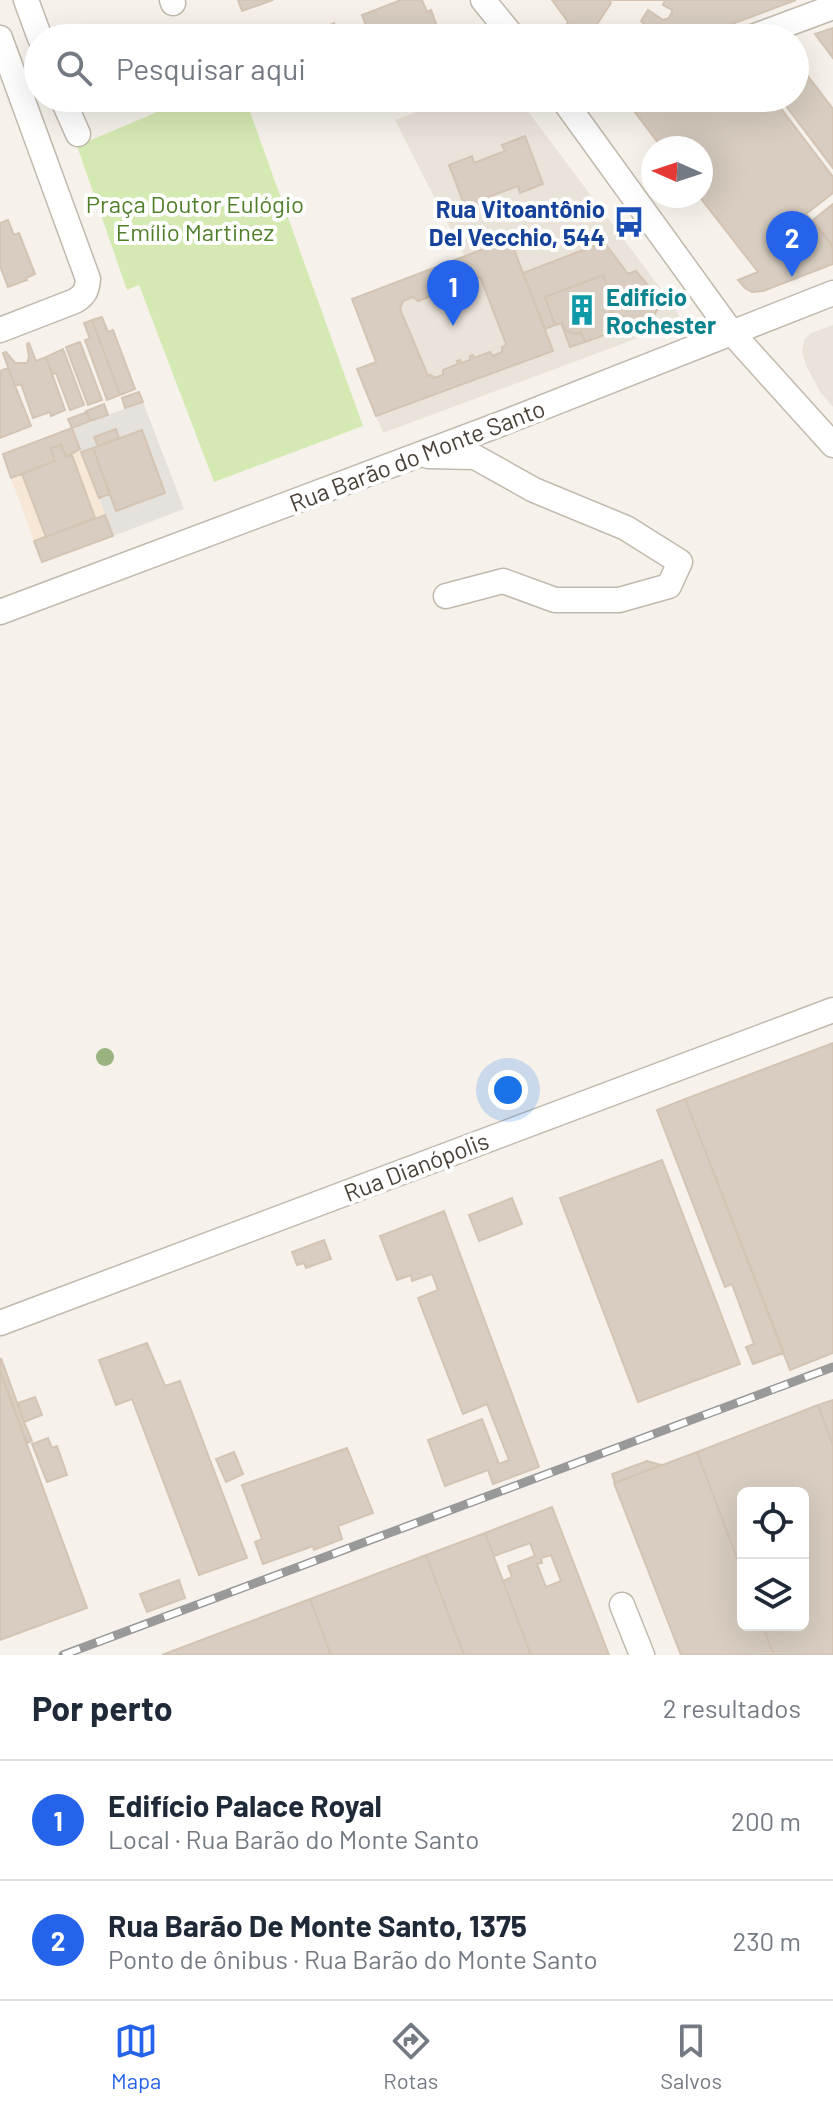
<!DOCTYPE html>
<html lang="pt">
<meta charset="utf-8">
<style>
:root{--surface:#fff;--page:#f2f2f3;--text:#1f2937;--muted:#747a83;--line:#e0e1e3;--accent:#2563eb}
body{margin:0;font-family:Barlow,sans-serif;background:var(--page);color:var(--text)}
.controls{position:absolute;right:24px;bottom:24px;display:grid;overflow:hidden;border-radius:12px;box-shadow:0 8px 32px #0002}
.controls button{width:72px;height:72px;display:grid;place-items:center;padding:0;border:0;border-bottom:2px solid var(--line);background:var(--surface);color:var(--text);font:40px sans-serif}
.compass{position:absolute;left:641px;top:136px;width:72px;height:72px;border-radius:50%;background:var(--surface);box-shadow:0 8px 32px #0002;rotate:273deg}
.you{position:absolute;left:508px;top:1090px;width:28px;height:28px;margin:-20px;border:6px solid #fff;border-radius:50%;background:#1a73e8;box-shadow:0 0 0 12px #1a73e833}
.badge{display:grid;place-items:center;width:52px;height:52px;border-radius:50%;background:var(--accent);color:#fff;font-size:26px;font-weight:700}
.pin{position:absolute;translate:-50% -66px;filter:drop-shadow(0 2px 4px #0008)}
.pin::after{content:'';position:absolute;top:42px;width:28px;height:24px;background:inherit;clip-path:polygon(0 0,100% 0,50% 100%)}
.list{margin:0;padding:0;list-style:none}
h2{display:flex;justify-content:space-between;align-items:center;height:104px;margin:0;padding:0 32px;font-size:34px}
h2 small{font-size:26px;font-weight:400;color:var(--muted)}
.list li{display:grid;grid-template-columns:52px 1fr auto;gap:24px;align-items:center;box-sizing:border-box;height:120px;padding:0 32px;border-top:2px solid var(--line)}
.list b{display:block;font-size:30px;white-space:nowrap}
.list p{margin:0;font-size:26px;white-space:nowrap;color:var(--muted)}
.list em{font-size:26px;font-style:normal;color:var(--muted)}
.icon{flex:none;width:44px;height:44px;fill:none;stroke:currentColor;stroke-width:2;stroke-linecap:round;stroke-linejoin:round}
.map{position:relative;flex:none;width:833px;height:1655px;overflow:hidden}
.search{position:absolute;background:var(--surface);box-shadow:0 8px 32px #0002;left:24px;right:24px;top:24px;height:88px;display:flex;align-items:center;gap:20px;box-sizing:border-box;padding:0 28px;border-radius:44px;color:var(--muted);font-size:30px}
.sheet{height:344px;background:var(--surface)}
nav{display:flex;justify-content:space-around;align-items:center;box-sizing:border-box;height:112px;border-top:2px solid var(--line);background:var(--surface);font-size:22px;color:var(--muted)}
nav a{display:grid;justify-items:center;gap:4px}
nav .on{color:var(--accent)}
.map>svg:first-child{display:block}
.residential{fill:#eae3d9}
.commercial{fill:#f7e7d7}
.industrial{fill:#e5e1dc}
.green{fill:#d5eab3}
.building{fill:#d8cdc0;stroke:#d3c4b3;stroke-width:2;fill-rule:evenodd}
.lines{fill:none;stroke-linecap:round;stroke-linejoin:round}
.minor-casing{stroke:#c2b9ad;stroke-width:27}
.minor{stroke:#fff;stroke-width:24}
.rail-casing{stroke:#999;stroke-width:9}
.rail{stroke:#fff;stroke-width:6;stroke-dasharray:18;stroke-linecap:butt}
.tree{fill:#9ab380}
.labels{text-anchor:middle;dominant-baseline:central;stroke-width:8;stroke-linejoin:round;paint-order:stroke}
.park-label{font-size:24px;fill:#4f7f29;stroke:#fff}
.transit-label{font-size:24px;font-weight:bold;fill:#164399;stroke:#fff;text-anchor:end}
.culture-label{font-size:24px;font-weight:bold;fill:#0d838f;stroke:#fff;text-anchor:start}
.street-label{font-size:24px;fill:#4a4238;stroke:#fff}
</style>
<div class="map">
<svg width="833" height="1655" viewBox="0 0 833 1655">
<rect width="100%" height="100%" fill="#f6f2eb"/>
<path class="residential" d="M454 98H518L675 308 679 316 676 323 654 332 383 433 357 369 376 362 352 299 464 256 395 120Z
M833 325V407L820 392 806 365 802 352 804 340 811 333Z"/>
<path class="commercial" d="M73 428 113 536 42 563 2 454Z"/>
<path class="industrial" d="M143 402 184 509 113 536 73 428Z"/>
<path class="green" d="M190 98H245L363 426 214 482 139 285 127 290 77 146Z"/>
<path class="building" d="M238 0H273L242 11Z
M401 0H422L427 12 431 10 436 24 412 33 409 27 401 30 403 36 399 38H371L362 15Z
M552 0H796L695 38H557L568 22Z
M609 0H665L663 5 672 10V12L669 18 663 20 648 10 641 21 644 24 636 37 630 34 628 38H588L611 3Z
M334 23 341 37 323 38 319 30Z
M833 28V58L815 34Z
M804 71 833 109V168L780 98H795V77Z
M654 98H773L833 177V193L806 214 830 243 833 250V264L763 291 752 292 745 288 738 280 758 272 699 196H701V148H662L631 107Z
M525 136 543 184 520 193 518 186 488 197 490 204 467 212 449 165 472 156 474 163 505 151 502 145Z
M833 204V246L813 220Z
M8 220 14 235 19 233 35 274 26 278 27 280 8 287 0 266V223Z
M510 239 553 351 376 416 357 369 376 362 352 299Z
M604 242 628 274 636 271 652 290 644 296 657 310 654 316 616 331 609 313 613 312 615 308 603 275 545 297 555 325 545 329 523 273Z
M473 275 481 279 506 344 505 346 502 347V352L493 356 490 352 474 358 473 355 470 356V360L461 363 460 360 457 361 458 364 443 370V375L434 378 431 375 428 376 400 309 403 301 413 297 418 301 431 296 433 298 436 294 463 284V279Z
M603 275 615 308 613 312 609 313 616 331 585 342 581 332 575 334 564 329 562 323 555 325 545 297Z
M102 317 108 332 113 330 135 389 120 395 92 320Z
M92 320 120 395 107 400 85 340 90 339 84 323Z
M561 323 564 329 575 334 581 332 585 342 570 347Z
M80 342 102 400 88 405 66 347Z
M29 343 36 361 46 357 65 410 51 416 50 412 33 418 21 384 15 386 3 353 6 352 15 363H27L29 357 27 344Z
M63 349 84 405 70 410 56 373 52 374 46 357Z
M8 368 31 426 0 438V371Z
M139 392 143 402 125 408 122 398Z
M104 404 108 415 90 421 86 411Z
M87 412 90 421 72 428 68 419Z
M72 428 80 449 66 457 61 445 51 448 55 461 11 478 3 454Z
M116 429 119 438 98 446 94 437Z
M142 430 165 493 116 511 93 448Z
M61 445 66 457 72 455 95 518 46 537 22 474 55 461 51 448Z
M93 448 110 494 99 498 81 452Z
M105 515 113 536 42 562 34 541Z
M833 1043V1353L790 1370 685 1099Z
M685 1099 784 1353 753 1364 746 1347 754 1344 732 1284 725 1287 657 1110Z
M662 1160 740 1364 638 1402 560 1198Z
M512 1198 522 1224 479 1241 469 1215Z
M444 1211 539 1467 493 1484 488 1470 445 1486 428 1440 482 1419 499 1464 509 1460 487 1404 463 1414 418 1298 438 1290 432 1274 412 1281 411 1275 397 1280 380 1236Z
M324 1240 331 1259 306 1268 304 1263 297 1265 292 1252Z
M147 1343 165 1386 180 1381 247 1558 199 1575 132 1399 116 1405 99 1360Z
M1 1358 24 1422 32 1441 27 1443 0 1371Z
M0 1371 87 1608 0 1640Z
M35 1397 42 1415 24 1422 18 1403Z
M833 1400V1446L818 1405Z
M818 1405 833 1446V1655H774L762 1625H803V1493H743V1574L697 1452Z
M48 1438 52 1448 57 1446 67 1475 47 1482 32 1444Z
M347 1448 373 1513 338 1526 342 1539 314 1550 313 1546 263 1564 255 1542 262 1539 242 1485Z
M234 1452 243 1474 226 1482 216 1459Z
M697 1452 743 1574V1625H762L774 1655H681L614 1483Z
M647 1461 661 1465 615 1483 612 1474Z
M552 1507 609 1655H531L503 1581 512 1577 508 1566 535 1556 530 1543 494 1556 485 1533ZM551 1555 561 1581 546 1587 537 1564 542 1563 541 1558Z
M485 1533 503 1581 531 1655H464L426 1555Z
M426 1555 464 1655H331L310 1599Z
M179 1580 185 1598 147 1612 140 1594Z
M310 1599 331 1655H162Z"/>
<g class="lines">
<defs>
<path id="minor" d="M26 0 40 38
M172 0 173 3
M483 0 514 38
M0 38 88 279C87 290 85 295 75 301L0 330
M750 38 833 7
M62 98 78 134
M562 98 732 333 833 445
M428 456 475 457 534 490 626 528 680 562 669 586 619 600H555L503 581 446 596
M0 612 498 425 833 293
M0 1323 833 1010
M622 1605 642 1655"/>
</defs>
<use href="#minor" class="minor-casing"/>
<use href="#minor" class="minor"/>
<defs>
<path id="rail" d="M63 1655 833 1367"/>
</defs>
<use href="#rail" class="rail-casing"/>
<use href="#rail" class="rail"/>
</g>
<circle class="tree" cx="105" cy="1057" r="9"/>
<defs>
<symbol id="bus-bare" viewBox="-9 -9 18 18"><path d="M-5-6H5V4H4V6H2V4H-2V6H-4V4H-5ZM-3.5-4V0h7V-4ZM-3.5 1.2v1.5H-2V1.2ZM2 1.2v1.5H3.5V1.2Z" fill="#1a4fb4" stroke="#fff" stroke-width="2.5" paint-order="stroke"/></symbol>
<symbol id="building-bare" viewBox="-9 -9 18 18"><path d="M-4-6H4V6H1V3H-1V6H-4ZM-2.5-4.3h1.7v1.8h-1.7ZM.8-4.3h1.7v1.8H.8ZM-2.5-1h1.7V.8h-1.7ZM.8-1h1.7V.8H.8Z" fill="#0f9aa8" stroke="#fff" stroke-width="2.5" paint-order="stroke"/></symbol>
</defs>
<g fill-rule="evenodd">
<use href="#bus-bare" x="607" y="200" width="44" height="44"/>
<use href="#building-bare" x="560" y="288" width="44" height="44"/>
</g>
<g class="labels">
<g class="park-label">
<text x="195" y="203">Praça Doutor Eulógio<tspan x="195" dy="28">Emílio Martinez</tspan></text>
</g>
<g class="transit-label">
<text x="605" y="208">Rua Vitoantônio<tspan x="605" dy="28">Del Vecchio, 544</tspan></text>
</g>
<g class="culture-label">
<text x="606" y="296">Edifício<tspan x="606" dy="28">Rochester</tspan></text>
</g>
<g class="street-label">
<text transform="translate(417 455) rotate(-21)">Rua Barão do Monte Santo</text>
<text transform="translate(416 1166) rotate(-21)">Rua Dianópolis</text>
</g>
</g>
</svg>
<div class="controls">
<button><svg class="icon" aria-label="locate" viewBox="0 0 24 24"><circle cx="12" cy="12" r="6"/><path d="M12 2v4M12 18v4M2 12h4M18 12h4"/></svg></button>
<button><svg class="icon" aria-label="layers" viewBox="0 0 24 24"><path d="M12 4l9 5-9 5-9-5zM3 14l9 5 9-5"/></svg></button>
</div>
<svg class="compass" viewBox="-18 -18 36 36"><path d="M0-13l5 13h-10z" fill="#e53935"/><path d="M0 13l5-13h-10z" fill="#747a83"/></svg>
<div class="you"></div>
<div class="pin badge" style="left:453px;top:326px">1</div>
<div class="pin badge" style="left:792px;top:277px">2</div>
<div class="search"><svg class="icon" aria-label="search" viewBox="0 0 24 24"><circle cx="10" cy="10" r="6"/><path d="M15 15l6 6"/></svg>Pesquisar aqui</div>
</div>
<section class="sheet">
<h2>Por perto<small>2 resultados</small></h2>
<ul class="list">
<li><span class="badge">1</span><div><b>Edifício Palace Royal</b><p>Local · Rua Barão do Monte Santo</p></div><em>200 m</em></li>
<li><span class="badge">2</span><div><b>Rua Barão De Monte Santo, 1375</b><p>Ponto de ônibus · Rua Barão do Monte Santo</p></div><em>230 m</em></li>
</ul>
</section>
<nav>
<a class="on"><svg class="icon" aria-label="map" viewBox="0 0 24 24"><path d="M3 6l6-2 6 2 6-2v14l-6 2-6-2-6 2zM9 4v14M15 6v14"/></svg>Mapa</a>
<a><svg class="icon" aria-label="directions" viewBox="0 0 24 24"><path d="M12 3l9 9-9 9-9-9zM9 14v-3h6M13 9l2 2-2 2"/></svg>Rotas</a>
<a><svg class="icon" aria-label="saved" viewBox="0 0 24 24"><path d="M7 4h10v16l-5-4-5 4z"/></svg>Salvos</a>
</nav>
